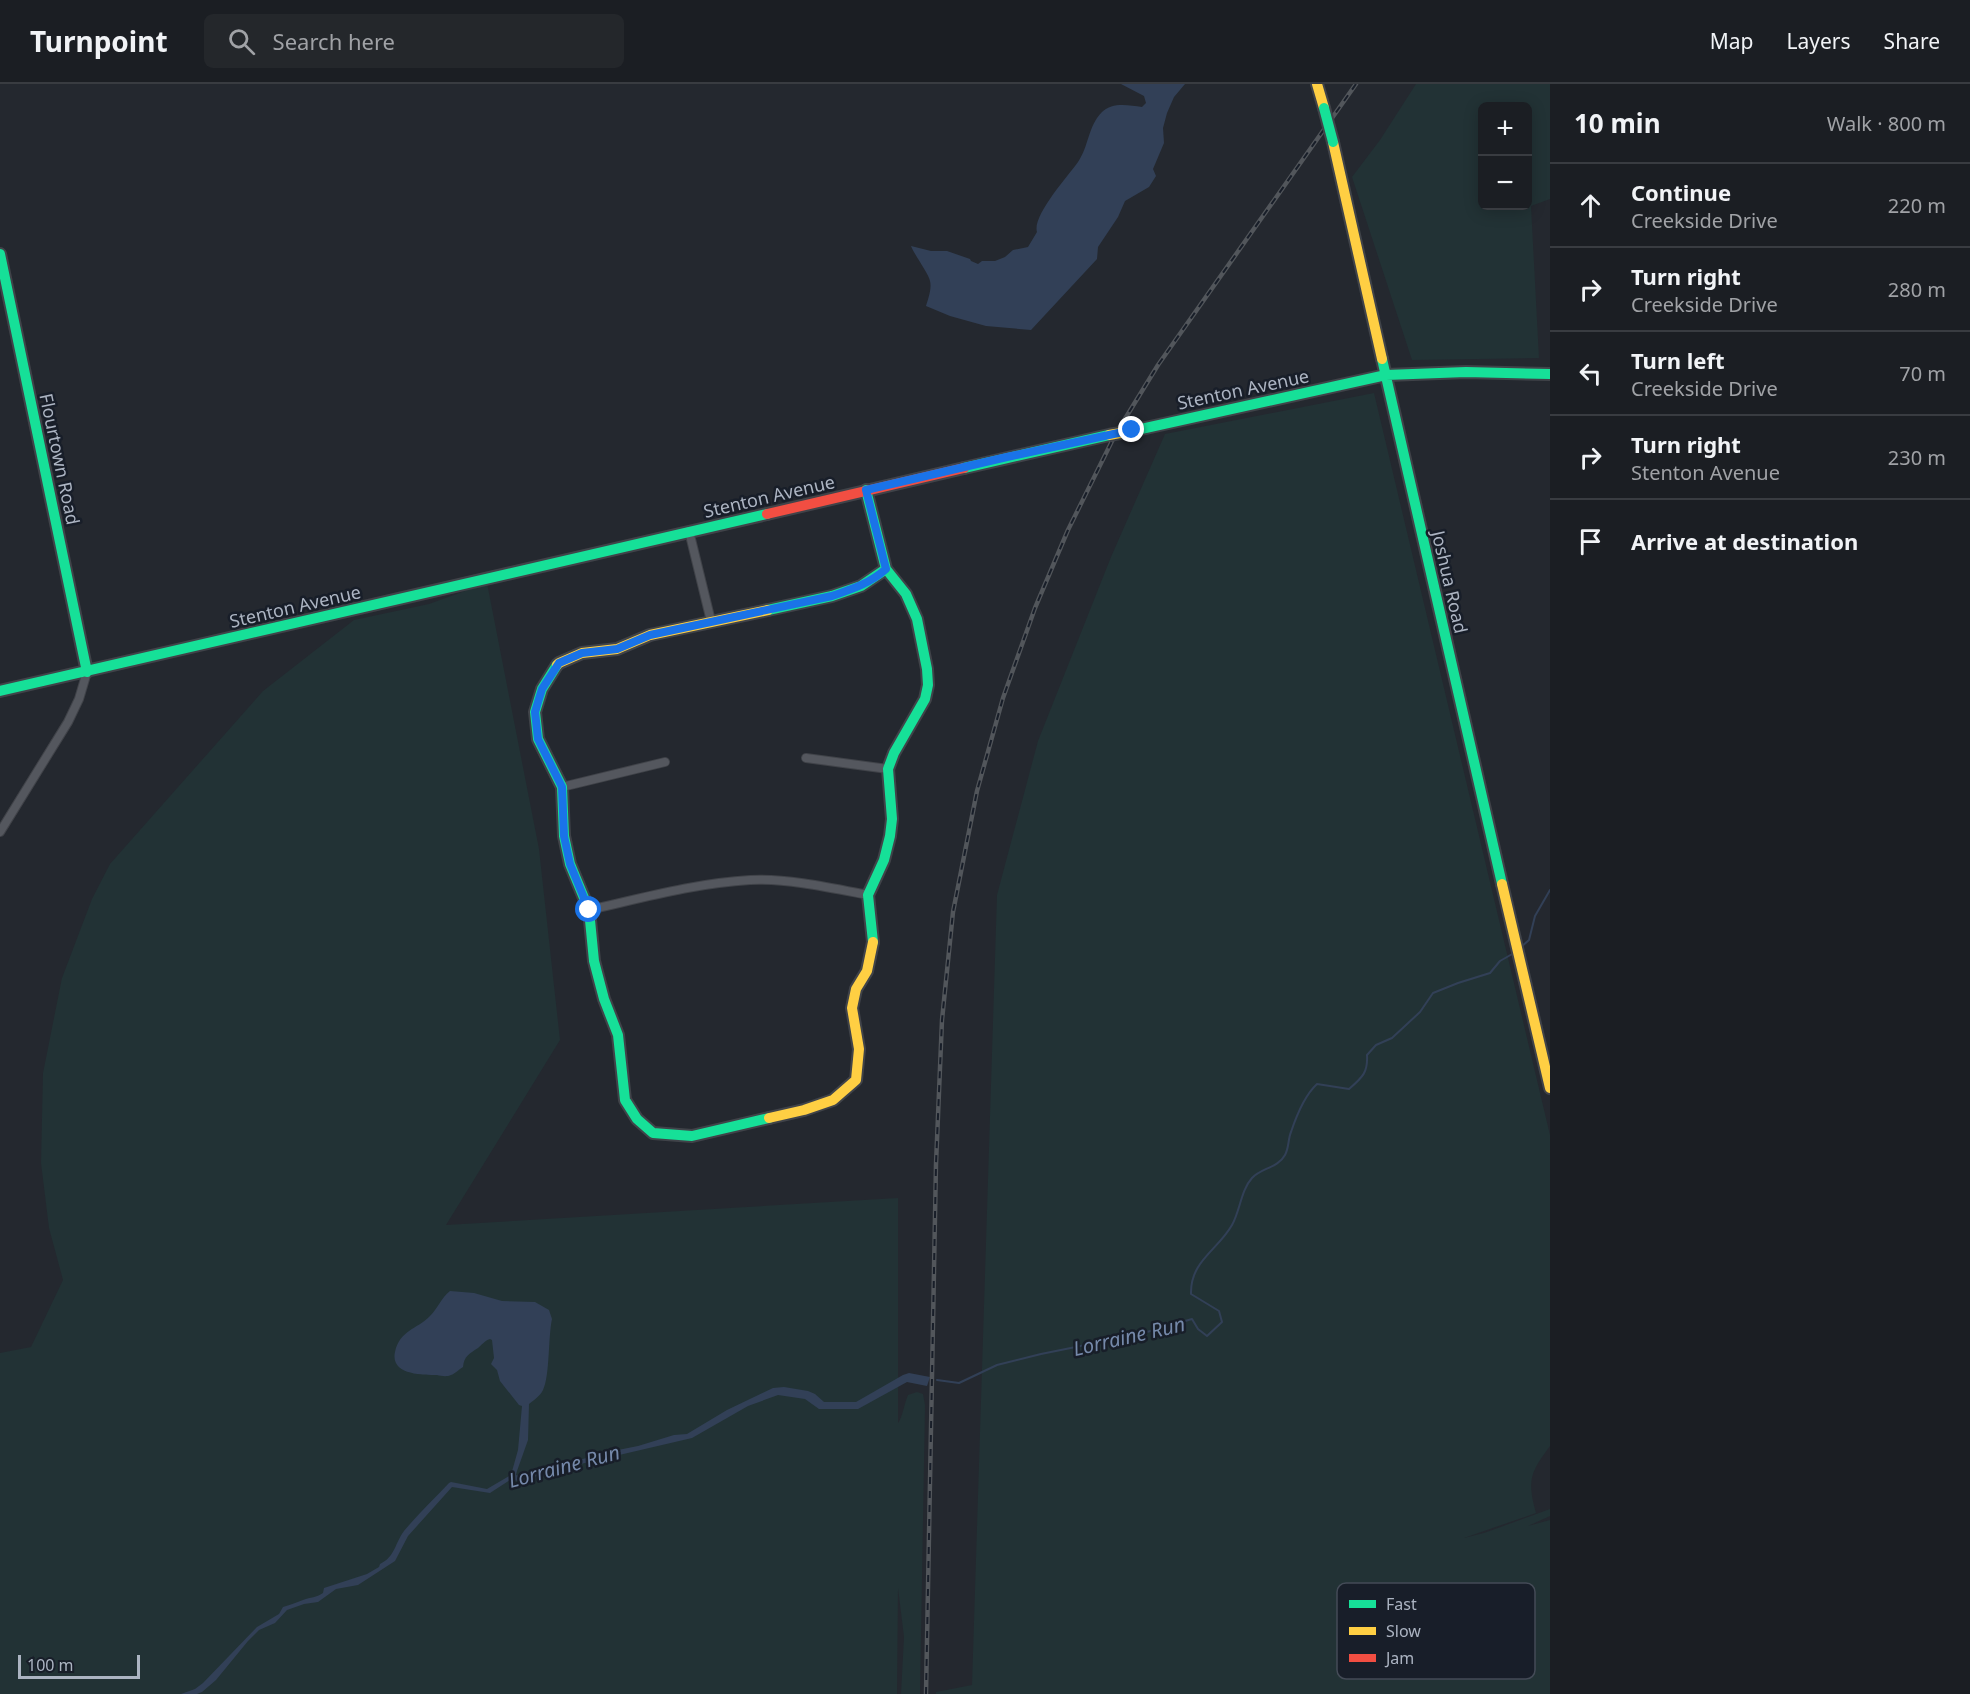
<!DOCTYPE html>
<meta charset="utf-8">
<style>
:root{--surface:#1b1e23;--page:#24272b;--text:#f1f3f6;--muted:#a0a2a6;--line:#393c41}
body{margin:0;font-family:"Noto Sans",sans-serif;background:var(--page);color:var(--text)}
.controls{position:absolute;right:18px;top:18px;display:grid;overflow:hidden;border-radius:9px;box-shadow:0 3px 15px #0003}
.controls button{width:54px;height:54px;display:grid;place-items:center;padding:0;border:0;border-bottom:2px solid var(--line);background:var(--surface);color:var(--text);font:30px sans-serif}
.scale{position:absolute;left:18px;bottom:15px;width:122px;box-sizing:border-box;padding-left:6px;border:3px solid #acb4c2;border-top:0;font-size:16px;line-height:21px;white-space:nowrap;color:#acb4c2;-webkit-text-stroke:4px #181e29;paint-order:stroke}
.stop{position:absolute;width:18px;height:18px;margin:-14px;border:4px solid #1a73e8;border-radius:50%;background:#fff}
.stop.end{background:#1a73e8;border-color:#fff;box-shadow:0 2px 6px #0008}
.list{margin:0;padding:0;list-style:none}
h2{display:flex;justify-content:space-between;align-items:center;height:78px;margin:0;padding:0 24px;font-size:26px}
h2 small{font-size:20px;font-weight:400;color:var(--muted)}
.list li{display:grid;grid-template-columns:39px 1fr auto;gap:18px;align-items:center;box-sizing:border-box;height:84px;padding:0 24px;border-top:2px solid var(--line)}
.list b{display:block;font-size:22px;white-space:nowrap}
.list p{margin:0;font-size:20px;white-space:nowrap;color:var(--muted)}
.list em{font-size:20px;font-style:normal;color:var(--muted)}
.icon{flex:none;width:33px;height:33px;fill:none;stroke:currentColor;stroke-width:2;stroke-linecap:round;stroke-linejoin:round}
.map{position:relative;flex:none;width:1550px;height:1610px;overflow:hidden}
header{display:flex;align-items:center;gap:36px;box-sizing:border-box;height:84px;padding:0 30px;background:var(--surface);border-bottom:2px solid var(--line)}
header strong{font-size:28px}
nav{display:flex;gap:33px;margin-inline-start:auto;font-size:21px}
.search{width:420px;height:54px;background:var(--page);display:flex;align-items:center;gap:15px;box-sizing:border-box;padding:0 21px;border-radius:9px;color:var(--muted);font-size:22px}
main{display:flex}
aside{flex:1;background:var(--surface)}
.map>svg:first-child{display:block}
.green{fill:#223235;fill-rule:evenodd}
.water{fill:#324057}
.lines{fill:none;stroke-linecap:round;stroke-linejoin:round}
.stream{stroke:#324057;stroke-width:2}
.street-casing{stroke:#404349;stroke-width:10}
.fast-casing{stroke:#404349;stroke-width:14}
.slow-casing{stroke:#404349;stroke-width:14}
.jam-casing{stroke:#404349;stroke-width:14}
.street{stroke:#54575e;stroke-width:8}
.fast{stroke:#16e098;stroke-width:10}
.slow{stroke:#ffcf43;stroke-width:10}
.jam{stroke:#f24e42;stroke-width:10}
.rail-casing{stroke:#52565b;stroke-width:4.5}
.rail{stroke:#181e29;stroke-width:2;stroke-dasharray:7;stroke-linecap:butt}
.fast-bridge-casing{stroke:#404349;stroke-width:14;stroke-linecap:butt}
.slow-bridge-casing{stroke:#404349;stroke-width:14;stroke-linecap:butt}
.fast-bridge{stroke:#16e098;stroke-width:10}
.slow-bridge{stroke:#ffcf43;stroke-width:10}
.route{stroke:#1a73e8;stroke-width:8}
.labels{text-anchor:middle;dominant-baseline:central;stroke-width:5;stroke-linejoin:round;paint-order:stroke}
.street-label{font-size:18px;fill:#acb4c2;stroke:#181e29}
.water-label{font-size:20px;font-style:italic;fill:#7589aa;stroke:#181e29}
.key{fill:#181e29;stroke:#444b57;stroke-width:1.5}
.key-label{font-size:16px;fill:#acb4c2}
</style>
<header>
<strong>Turnpoint</strong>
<div class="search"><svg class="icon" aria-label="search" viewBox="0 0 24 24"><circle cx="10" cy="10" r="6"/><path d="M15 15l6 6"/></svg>Search here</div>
<nav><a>Map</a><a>Layers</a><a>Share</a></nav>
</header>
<main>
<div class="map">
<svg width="1550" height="1610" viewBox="0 0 1550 1610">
<rect width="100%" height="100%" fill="#24282f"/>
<path class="green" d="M1416 0H1550V115L1531 122 1539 274 1412 276 1352 93 1380 56ZM1482 22H1528V122H1482Z
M1374 309 1550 1051V1362C1530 1389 1527 1396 1536 1429L1464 1454 1484 1449 1550 1425V1432L1528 1442 1550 1436V1610H936V1608L972 1601 997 811 1038 657 1111 473 1165 350Z
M487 499 539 765 560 956 446 1141 898 1114V1339C903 1332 904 1320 908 1311L917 1308 923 1310 925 1321 920 1610H901L904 1553 898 1504 897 1610H0V1269L31 1263 63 1196 49 1144 41 1079 43 989 62 894 92 815 110 780 263 607 354 536 429 520Z"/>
<path class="water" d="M1121 0H1185L1174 13 1167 29 1163 44 1164 59 1153 85 1156 92 1149 103 1125 117 1118 133 1098 163 1097 175 1031 246 986 242 950 232 926 222C928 215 932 205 930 197 929 190 915 172 911 162L931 167H947L970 175 971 177 978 180 982 177H995L1005 173 1013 166 1028 163 1037 148C1032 132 1068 92 1078 78 1089 62 1088 42 1102 28 1112 18 1128 21 1142 23L1146 19 1144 12Z
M450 1207 474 1209 502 1217 535 1218 549 1226 552 1235C548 1253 550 1292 543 1306 540 1312 534 1316 529 1320L528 1356 517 1387 516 1391 522 1393 603 1369 638 1362 674 1351 687 1350 727 1326 773 1304 784 1303 808 1307 815 1310 824 1318H856L903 1291 909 1289 930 1293 927 1302 907 1298 858 1325H819L805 1315 778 1311 748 1322 692 1354 572 1382 520 1397 510 1396 490 1409 452 1403 408 1452 395 1477 358 1501 336 1505 318 1518 304 1520 287 1526 275 1539 259 1546 248 1557 216 1596 202 1608 197 1610H181L195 1605 203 1599 257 1543 279 1530 283 1523C291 1521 297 1518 303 1516 311 1513 316 1514 323 1509L324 1504 367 1490 379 1483 380 1480C395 1473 395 1459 404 1447 418 1430 434 1415 449 1399L451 1398 487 1405 511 1391 518 1366 522 1322 519 1321 500 1297 497 1286 491 1280 494 1274 492 1256 490 1255C484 1257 482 1261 478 1264 469 1270 464 1272 463 1283 459 1285 455 1290 451 1291 447 1293 441 1292 437 1291 422 1291 390 1291 395 1268 400 1246 416 1246 430 1232 438 1224 441 1214 450 1207Z"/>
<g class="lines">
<path class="stream" d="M1521 863 1529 856 1535 832 1550 806
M937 1296 959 1299 997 1281 1041 1270 1140 1250 1192 1235 1198 1245 1207 1252 1222 1238 1219 1227 1191 1210C1190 1177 1218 1166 1232 1141 1240 1127 1241 1106 1252 1094 1261 1084 1278 1084 1285 1071 1289 1064 1288 1055 1291 1048 1296 1033 1305 1011 1317 1000L1349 1005C1363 993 1368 988 1367 971L1376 961 1392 954 1420 928 1433 909 1458 899 1490 889 1500 877 1514 869"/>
<defs>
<path id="street" d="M689 447 711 537
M806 674 888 685
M562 703 665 678
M0 748 68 638 79 615 87 588
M589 826C642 814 696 799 750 796 787 794 832 804 868 811"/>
<path id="fast" d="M0 170 87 588
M1382 275 1502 800
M1132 347 1386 291 1466 288 1550 290
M964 384 1109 351
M866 406 886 485 906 510 917 535 927 585 928 601 925 615 894 669 888 685 892 735 890 752 884 776 868 811 873 858
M768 526 832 512 861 502 886 485
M557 581 542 605 535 628 538 655 562 703 564 752 570 780 589 826 594 877 604 915 618 951 625 1016 637 1035 653 1049 692 1052 769 1034
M0 607 767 430"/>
<path id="slow" d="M1317 0 1324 24
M1333 58 1382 275
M557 581 559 579 582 569 617 565 650 551 768 526
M1502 800 1550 1004
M769 1034 804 1026 833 1016 856 996 859 965 852 924 856 905 867 887 873 858"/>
<path id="jam" d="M767 430 964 384"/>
</defs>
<use href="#street" class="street-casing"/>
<use href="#fast" class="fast-casing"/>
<use href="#slow" class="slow-casing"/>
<use href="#jam" class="jam-casing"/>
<use href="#street" class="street"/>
<use href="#fast" class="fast"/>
<use href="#slow" class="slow"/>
<use href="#jam" class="jam"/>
<defs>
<path id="rail" d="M926 1610 936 1080 942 936 953 828 977 707 1003 614 1035 524 1068 446 1115 351 1158 281 1356 0"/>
</defs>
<use href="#rail" class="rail-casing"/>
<use href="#rail" class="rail"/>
<defs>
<path id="fast-bridge" d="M1324 24 1333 58"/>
<path id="slow-bridge" d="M1109 351 1132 347"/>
</defs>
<use href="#fast-bridge" class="fast-bridge-casing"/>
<use href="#slow-bridge" class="slow-bridge-casing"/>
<use href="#fast-bridge" class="fast-bridge"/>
<use href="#slow-bridge" class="slow-bridge"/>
</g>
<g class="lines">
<path class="route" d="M589 826 570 780 564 752 562 703 538 655 535 628 542 605 559 579 582 569 617 565 650 551 832 512C852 505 869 500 886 485L866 406 1007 373 1132 346"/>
</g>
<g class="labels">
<g class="street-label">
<text transform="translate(1243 305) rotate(-12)">Stenton Avenue</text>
<text transform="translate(60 375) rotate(78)">Flourtown Road</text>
<text transform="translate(769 412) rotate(-13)">Stenton Avenue</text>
<text transform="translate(1450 498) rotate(77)">Joshua Road</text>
<text transform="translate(295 522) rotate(-13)">Stenton Avenue</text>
</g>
<g class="water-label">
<text transform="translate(1129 1252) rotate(-13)">Lorraine Run</text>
<text transform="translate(564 1382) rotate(-15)">Lorraine Run</text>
</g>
</g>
<rect x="1337" y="1499" width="198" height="96" rx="9" class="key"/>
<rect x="1349" y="1516" width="27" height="8" fill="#16e098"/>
<rect x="1349" y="1543" width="27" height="8" fill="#ffcf43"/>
<rect x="1349" y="1570" width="27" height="8" fill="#f24e42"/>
<g class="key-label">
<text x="1386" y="1526">Fast</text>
<text x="1386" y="1553">Slow</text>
<text x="1386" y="1580">Jam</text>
</g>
</svg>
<div class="controls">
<button>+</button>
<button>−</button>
</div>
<div class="scale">100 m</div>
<div class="stop" style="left:589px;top:826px"></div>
<div class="stop end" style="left:1132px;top:346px"></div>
</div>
<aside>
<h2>10 min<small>Walk · 800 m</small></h2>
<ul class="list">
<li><svg class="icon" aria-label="ahead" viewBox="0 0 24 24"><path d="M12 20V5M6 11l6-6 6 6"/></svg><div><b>Continue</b><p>Creekside Drive</p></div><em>220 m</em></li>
<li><svg class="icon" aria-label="right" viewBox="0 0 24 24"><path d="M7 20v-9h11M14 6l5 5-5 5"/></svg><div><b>Turn right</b><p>Creekside Drive</p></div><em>280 m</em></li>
<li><svg class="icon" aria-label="left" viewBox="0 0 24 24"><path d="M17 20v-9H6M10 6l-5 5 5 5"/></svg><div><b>Turn left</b><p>Creekside Drive</p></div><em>70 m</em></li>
<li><svg class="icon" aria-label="right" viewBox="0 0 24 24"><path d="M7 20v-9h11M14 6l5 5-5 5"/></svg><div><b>Turn right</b><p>Stenton Avenue</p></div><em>230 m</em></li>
<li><svg class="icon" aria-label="arrive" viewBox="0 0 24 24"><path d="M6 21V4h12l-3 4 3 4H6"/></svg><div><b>Arrive at destination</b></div></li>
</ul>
</aside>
</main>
